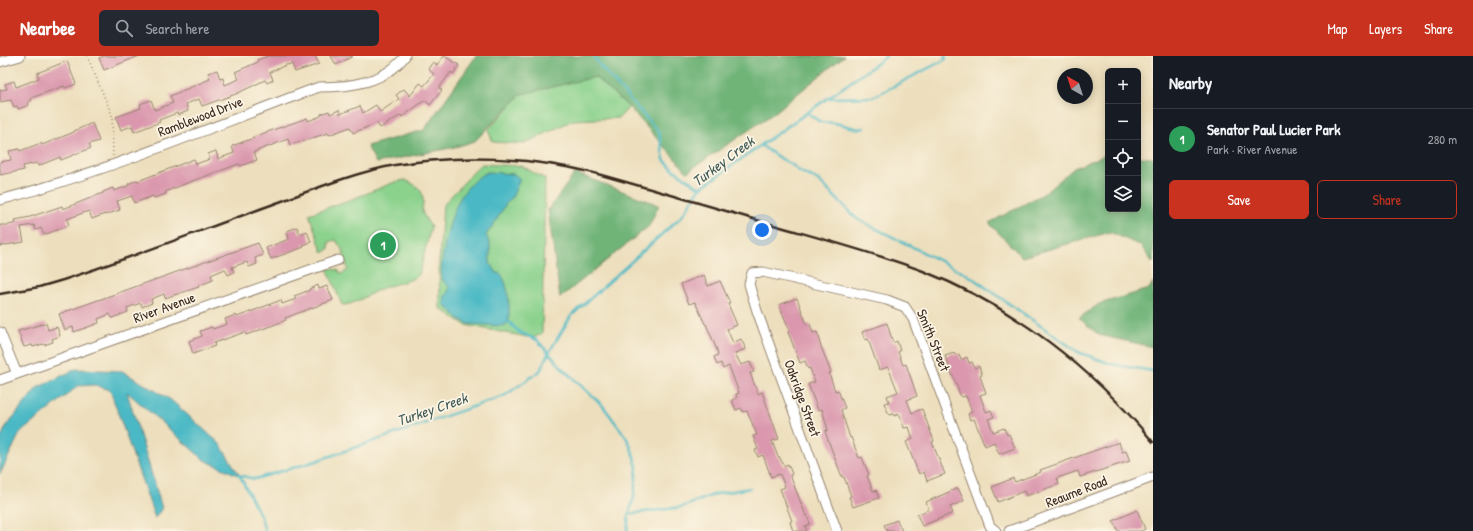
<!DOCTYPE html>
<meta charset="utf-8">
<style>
:root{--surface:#171b24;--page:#242831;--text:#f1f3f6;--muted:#9ea1a6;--line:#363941;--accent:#c8321e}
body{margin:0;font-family:"Patrick Hand",sans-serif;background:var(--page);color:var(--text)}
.controls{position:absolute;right:12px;top:12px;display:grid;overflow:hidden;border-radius:6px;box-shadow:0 2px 10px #0003}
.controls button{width:36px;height:36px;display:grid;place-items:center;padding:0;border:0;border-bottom:1px solid var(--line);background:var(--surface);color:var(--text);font:20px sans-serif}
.compass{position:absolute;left:1057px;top:12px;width:36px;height:36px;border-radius:50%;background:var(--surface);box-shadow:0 2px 10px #0003;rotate:321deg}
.you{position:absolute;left:762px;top:174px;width:14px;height:14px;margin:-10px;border:3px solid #fff;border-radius:50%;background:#1a73e8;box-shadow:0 0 0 6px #1a73e833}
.badge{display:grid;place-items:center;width:26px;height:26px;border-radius:50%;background:var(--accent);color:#fff;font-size:13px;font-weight:700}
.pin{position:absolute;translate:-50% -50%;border:2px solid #fff;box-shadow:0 1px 4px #0006}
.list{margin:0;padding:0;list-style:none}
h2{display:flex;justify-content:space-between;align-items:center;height:52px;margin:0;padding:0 16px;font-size:17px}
h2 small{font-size:13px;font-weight:400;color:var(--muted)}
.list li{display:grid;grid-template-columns:26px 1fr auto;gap:12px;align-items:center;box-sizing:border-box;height:60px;padding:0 16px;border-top:1px solid var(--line)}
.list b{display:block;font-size:15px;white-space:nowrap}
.list p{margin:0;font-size:13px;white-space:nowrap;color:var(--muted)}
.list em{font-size:13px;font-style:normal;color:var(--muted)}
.actions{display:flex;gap:8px;padding:12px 16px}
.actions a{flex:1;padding:9px 0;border:1px solid var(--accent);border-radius:6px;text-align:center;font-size:14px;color:var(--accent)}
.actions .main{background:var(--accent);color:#fff}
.icon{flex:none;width:22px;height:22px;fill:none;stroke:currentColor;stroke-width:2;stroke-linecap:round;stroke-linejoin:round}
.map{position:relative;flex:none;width:1153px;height:475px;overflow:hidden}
header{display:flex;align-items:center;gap:24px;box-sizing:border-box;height:56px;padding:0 20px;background:var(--accent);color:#fff}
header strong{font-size:19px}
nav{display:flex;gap:22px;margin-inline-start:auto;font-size:14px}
.search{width:280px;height:36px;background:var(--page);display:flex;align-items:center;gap:10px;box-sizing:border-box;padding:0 14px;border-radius:6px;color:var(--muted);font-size:15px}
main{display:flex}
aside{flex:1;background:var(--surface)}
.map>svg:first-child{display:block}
.green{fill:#8bd28d;stroke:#637e56}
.forest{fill:#70b478;stroke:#566f4b}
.water{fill:#4bb9c5;stroke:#437272}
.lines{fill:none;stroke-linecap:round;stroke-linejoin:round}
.stream{stroke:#4bb9c5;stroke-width:2.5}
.building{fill:#da97ad}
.minor-casing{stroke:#94846e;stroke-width:11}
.path{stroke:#94846e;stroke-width:1.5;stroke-dasharray:1 3;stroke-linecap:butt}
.minor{stroke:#fff;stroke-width:9}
.rail{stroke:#3b2a1e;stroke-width:2.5}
.labels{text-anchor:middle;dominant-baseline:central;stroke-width:3.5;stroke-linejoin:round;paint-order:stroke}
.street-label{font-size:14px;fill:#3b2a1e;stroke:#fcf5e5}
.water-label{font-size:15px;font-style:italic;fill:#415c58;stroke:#fcf5e5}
</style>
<header>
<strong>Nearbee</strong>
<div class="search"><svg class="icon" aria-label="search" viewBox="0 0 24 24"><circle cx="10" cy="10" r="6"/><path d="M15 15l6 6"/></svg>Search here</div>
<nav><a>Map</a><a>Layers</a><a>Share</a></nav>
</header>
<main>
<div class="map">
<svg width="1153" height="475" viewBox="0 0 1153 475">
<rect width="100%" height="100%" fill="#fcf5e5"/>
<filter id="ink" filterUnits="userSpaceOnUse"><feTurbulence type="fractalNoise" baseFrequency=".025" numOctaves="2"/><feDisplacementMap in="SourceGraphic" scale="8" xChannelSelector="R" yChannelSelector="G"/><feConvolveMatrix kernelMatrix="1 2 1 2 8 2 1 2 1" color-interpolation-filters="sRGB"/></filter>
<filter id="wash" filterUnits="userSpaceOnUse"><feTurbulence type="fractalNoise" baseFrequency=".012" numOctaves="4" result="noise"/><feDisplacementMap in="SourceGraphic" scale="16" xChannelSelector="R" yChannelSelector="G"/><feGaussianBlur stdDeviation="0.9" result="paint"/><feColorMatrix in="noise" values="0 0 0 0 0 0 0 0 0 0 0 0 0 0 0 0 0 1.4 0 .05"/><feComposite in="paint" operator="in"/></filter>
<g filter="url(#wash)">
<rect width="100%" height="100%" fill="#eddfbd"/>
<path class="green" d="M595 21 629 51 619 62 573 64 524 88 493 86 488 74 521 38Z
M481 108 522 110 545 123 542 278 532 282 465 269 440 252 439 207 443 149Z
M405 124C414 128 423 132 423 144 424 147 422 150 422 154 423 160 428 166 431 171L419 219C408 227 395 227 383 232 372 236 353 250 342 249L327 212 338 214 341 218 348 214 343 195 336 184 329 186V193L323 197 309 158 355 142 395 126Z"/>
<path class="forest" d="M476 0H844L774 57 687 116 629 51 595 21 521 38 475 85 455 91 376 107 367 90 424 74Z
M1108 98V153H1138V101L1153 102V207L1141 190 1110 176 1022 201 989 167 1045 137 1074 112Z
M575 117 659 149 649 170 560 242 548 154Z
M1153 226V291L1099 279 1079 262 1099 248 1149 233Z"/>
<path class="water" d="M488 116 514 118 520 123 512 142 506 148 494 168 486 179 490 188V207L497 217 501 218C510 232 509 250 509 266L504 270 468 268 458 262 444 248 445 240 448 237 449 231C446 228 443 226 442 222 439 205 451 155 461 141 467 131 477 120 488 116Z
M76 313 122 315 171 344 220 388 240 420 204 404 127 336 162 452 155 462 110 334 95 329 78 330 20 377 0 418V383L7 369 37 332Z"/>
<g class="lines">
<path class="stream" d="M594 0 600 10 659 76 664 104 674 114 700 132
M830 42 873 41 946 3 945 0
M808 57 820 66 835 67 859 73 864 72
M762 90 778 101 791 108 799 115 818 124 857 163 968 219 1078 296 1111 308 1153 315
M509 266 519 276 537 284 565 315 603 350 626 381 631 391 637 411 634 441 629 458 627 475
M238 419 255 423 316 405 504 340 540 315 548 298 571 260 682 160 700 132 879 6 886 0
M240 420 261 461 265 475
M629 458 682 451 716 438 750 432"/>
</g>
<g id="blocks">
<path class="building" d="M104 0H139L104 14 99 2Z
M268 0H315L319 8 295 16 292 8 286 9 270 16 273 24 267 27 265 24 236 38 202 50 199 43 186 48 188 55 178 59 177 57 159 64 160 66 134 76 132 70 121 74 116 61 141 52 140 48 151 44 155 54 173 47 170 40 210 23 208 17 217 14 220 23 223 22 225 29 239 23 235 16 258 6 257 4Z
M331 0H353L336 9Z
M444 0 459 9 453 18 451 16 439 32 442 34 430 49 425 44 402 61 401 59 380 72 377 67 353 77 350 71 329 79 328 77 290 89 288 83 254 96 257 104 240 110 239 108 187 127 165 136 166 138 154 142 153 140 134 147 132 140 117 145 120 154 105 159V158L92 163 89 155 83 157 67 163 69 169 44 179 41 172 36 174 34 169 21 171 24 186 0 190V169H9L16 167 15 164 30 161 62 150 63 153 103 137V136L113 132 114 135 128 130V128L137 124 138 125 194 103 196 108 210 103 208 98 216 95 218 103 234 97 232 90 254 82 253 81 307 62 308 65 321 60V58L329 55 330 58 339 54 340 58 360 50 363 57 376 49 380 56 399 43 396 39 404 33 410 40 420 27 424 30 434 18 428 13 433 6 437 9Z
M67 5 76 28 65 32 64 30 31 42 32 44 28 46 29 49 18 53 17 50 14 51 11 44 0 46V34L7 33 5 28 14 25 16 31 32 25 39 22 37 17Z
M92 67 99 85 89 88 91 92 61 104 60 101 38 110 37 107 23 110 24 114 0 119V106L11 104 9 95 19 93 20 95 41 87 42 89 74 76V75Z
M297 171 300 178 307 175 311 186 303 189 304 191 271 203 266 192 289 183 287 175Z
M258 187 263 199 255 202 257 208 249 211 247 206 232 211 234 216 228 219 225 213 211 219 213 224 198 230 199 231 165 242 164 238 151 243 152 247 142 251 141 247 127 252 128 256 112 262 110 258 98 263 99 267 74 276 73 271 65 274 59 258Z
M704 219 708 230 720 225 730 247 728 248 737 269 727 273 733 287 741 283 746 293 735 297 741 309 750 306 754 316 750 317 758 338 762 336 779 383 772 385 778 401 779 400 784 410 788 408 792 418 790 419 806 460 807 459 810 468 805 470 807 475H793L790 466 792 465 780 433 785 431 780 418 771 421 763 399 758 401 755 394 758 393 753 380 757 379 747 355 743 356 741 352 736 354 732 344 737 342 736 338 739 337 729 310 723 313 721 307 717 309 714 301 718 299 717 294 706 268H705L695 246 689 248 681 228Z
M318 229 319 233 327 230 333 244 285 262 286 264 271 270 246 279 245 276 214 287 215 290 193 298 189 285 202 280 200 275 212 271 213 273 227 268 225 263 236 259 237 261 281 244 282 248 296 243 294 240 310 234 309 233Z
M797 242 807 269 810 268 813 277 817 276 820 284 819 285 831 317H829L835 335 838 334 845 352 841 354 850 382 851 381 859 402 862 401 869 419 867 420 873 435 876 434 879 442 853 451 849 441 851 440 844 421H842L828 384 825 375 828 374 822 353 818 354 808 328 815 326 810 312 808 313 805 305 800 307 788 276 790 275 779 249Z
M46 267 48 274 57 271 60 280 52 283 53 286 44 289 43 288 33 291 32 289 24 291 18 275Z
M887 267 893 287 897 285 900 295 898 296 903 309 906 308 917 340 907 344 912 357 922 353 934 385 932 386 945 418 927 425 924 416 919 418 906 386 913 383 909 371 904 372 899 358 894 360 893 358 889 359 884 347 889 346 887 340 898 336 888 311 879 314 868 283 865 284 862 276Z
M954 297 955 299 959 298 961 304 967 301 969 307 972 306 975 312 979 310 982 319 980 320 986 337 980 339 986 356 991 354 994 361 988 363 993 376 1004 372 1007 379 1009 378 1015 392 999 398 994 386 985 390 974 363 970 364 968 358 972 356 966 340 961 341 945 300Z
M1119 386 1122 396 1126 395 1130 405 1080 421 1078 415 1057 422 1059 428 1026 440 1024 435 998 446 992 431 1013 422 1015 426 1041 416 1040 414Z
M958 432 964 445 950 451 953 457 922 470 917 459 929 453 926 446Z
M1137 454 1145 473 1141 475H1118L1113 465Z
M897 464 902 475H887L884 469Z"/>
</g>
</g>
<g filter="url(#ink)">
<use href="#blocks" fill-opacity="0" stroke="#94846e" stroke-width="1"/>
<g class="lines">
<defs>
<path id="minor" d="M0 6 20 0
M0 144C109 115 213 70 319 31 350 31 385 27 405 0
M0 276 17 318
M0 324 338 204
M837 475 757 255 749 228 752 217 763 216 887 244 905 251 913 263 990 470 996 475
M1009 475 1153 421"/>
</defs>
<use href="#minor" class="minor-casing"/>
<path class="path" d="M87 0 112 59 113 100"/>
<use href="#minor" class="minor"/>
<path class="rail" d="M0 238 39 231 63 224C133 201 202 174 271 149 312 134 353 117 395 109 460 98 530 101 594 117 655 134 716 152 777 170 826 184 875 197 923 215 1013 250 1092 312 1153 386"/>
</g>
</g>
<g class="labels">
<g class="street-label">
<text transform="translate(200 60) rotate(-21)">Ramblewood Drive</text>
<text transform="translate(164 251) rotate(-20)">River Avenue</text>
<text transform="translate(934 284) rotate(68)">Smith Street</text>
<text transform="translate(803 342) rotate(70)">Oakridge Street</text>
<text transform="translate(1076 435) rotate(-21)">Reaume Road</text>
</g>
<g class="water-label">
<text transform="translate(723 105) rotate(-37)">Turkey Creek</text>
<text transform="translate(432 353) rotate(-19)">Turkey Creek</text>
</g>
</g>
</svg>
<div class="controls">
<button>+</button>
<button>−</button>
<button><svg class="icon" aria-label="locate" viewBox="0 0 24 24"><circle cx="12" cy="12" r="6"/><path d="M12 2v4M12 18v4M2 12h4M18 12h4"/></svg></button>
<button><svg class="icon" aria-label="layers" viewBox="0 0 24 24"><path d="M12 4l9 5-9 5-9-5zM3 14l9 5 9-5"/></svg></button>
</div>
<svg class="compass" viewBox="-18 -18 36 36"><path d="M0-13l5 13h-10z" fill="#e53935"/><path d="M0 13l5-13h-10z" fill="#9ea1a6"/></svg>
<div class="you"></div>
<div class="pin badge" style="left:383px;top:189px;background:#2e9e5b">1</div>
</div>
<aside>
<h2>Nearby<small></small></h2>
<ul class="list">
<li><span class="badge" style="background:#2e9e5b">1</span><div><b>Senator Paul Lucier Park</b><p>Park · River Avenue</p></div><em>280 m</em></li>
</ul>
<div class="actions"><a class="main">Save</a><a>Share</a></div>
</aside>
</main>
